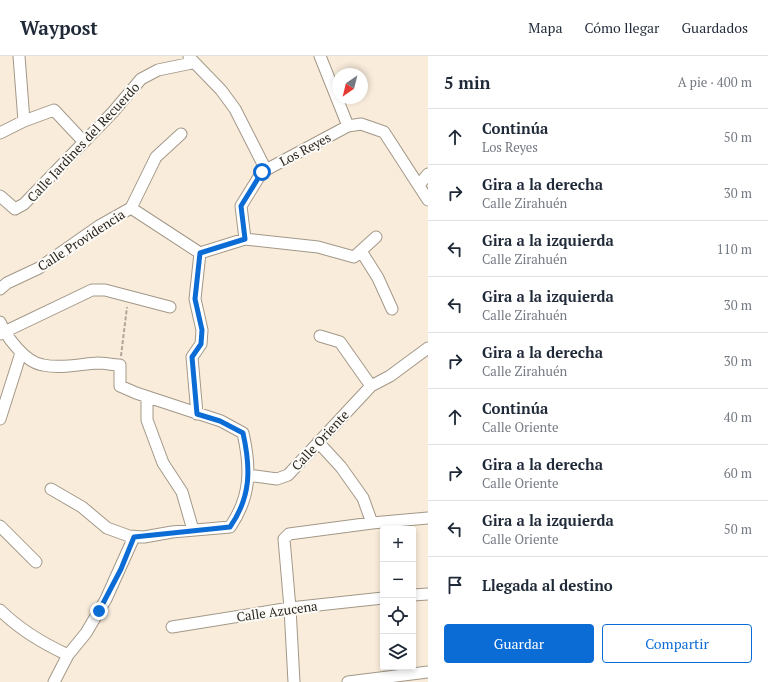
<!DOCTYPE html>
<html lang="es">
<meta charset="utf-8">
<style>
:root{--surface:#fff;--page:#f6f6f7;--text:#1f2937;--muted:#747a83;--line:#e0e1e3;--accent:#0c6cd5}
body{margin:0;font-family:"PT Serif",serif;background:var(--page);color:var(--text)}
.controls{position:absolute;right:12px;bottom:12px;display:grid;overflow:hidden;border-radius:4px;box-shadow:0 2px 6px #0003}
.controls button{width:36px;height:36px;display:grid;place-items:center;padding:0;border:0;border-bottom:1px solid var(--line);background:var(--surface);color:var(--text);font:20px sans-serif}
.compass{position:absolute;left:332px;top:12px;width:36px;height:36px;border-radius:50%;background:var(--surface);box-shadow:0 2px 6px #0003;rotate:215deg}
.stop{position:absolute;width:12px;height:12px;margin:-9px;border:3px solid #0c6cd5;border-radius:50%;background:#fff}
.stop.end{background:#0c6cd5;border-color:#fff;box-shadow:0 1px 4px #0008}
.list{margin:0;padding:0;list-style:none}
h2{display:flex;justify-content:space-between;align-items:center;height:52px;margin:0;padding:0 16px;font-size:17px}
h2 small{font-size:13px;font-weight:400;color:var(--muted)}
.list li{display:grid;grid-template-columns:26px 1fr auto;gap:12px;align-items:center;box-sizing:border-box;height:56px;padding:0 16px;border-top:1px solid var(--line)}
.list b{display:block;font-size:15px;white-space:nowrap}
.list p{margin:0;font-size:13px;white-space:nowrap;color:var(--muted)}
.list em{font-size:13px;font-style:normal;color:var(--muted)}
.actions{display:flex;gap:8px;padding:12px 16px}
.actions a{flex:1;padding:9px 0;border:1px solid var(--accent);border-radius:4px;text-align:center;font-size:14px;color:var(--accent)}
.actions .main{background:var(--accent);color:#fff}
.icon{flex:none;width:22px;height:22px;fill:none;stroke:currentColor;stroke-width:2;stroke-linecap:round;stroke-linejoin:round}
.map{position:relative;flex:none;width:428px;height:626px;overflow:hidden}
header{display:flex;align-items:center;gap:24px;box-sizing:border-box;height:56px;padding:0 20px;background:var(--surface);border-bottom:1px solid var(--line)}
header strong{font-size:19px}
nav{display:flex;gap:22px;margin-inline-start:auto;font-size:14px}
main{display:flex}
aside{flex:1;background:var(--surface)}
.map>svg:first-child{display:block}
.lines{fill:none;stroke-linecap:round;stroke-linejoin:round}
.street-casing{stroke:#a39888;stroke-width:13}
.path{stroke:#b0a699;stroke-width:2;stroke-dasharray:4 2;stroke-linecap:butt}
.street{stroke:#fff;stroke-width:11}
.route{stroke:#0c6cd5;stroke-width:5}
.labels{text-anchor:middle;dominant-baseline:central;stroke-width:4;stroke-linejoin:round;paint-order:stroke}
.street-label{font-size:13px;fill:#2b2620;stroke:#fdfbf7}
</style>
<header>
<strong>Waypost</strong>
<nav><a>Mapa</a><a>Cómo llegar</a><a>Guardados</a></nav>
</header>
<main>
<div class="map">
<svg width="428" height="626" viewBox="0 0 428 626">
<rect width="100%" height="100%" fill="#f9ecdb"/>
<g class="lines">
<defs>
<path id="street" d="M19 0 24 65
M320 0 348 70
M189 1 221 34 235 53 266 114
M0 77 24 65 54 54 84 86
M419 129 428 118
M0 140 15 153 24 148 113 56 141 23 158 14 192 7
M131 152 156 101 181 78
M131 152 200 197
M245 183 241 150 262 116 348 70 361 68 384 76 428 144
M361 195 378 222 392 253
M200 197 245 183 318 191 354 201 376 181
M0 233 7 227 39 212 99 170 131 152
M0 266C6 281 26 307 43 309 62 313 80 308 98 307 105 307 113 309 120 309V330L136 337 221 365 243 377C251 412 251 441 230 471L172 476 144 481 129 480 107 472 82 451 51 433
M0 278 92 234H105L170 251
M320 280 340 286 371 330
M147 341V364L163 407 182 436 193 474
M197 358 192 301 201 288 202 274 195 243 200 197
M0 363 21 297
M318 386 341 411 363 442 372 467
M248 419 277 423 288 419 371 330 390 320 428 292
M0 470 36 506
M413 539 428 538
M0 554C20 574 42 587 68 599
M172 571 290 552 383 542
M54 626 68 599 86 577 106 543 134 481
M294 626 290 552 284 483 289 478 372 467 428 462
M348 626 428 616"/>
</defs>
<use href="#street" class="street-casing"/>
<path class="path" d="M121 300 127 251"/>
<use href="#street" class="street"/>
</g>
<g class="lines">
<path class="route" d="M99 555 121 513 134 481 230 471C251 441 251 413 243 377L220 365 197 358 192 301 201 288 202 274 195 243 200 197 245 183 241 150 262 116"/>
</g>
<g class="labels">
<g class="street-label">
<text transform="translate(83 86) rotate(-47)">Calle Jardines del Recuerdo</text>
<text transform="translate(305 93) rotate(-28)">Los Reyes</text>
<text transform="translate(81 184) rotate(-33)">Calle Providencia</text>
<text transform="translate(320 384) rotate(-47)">Calle Oriente</text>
<text transform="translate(277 555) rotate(-8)">Calle Azucena</text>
</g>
</g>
</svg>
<div class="controls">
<button>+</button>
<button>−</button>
<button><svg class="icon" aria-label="locate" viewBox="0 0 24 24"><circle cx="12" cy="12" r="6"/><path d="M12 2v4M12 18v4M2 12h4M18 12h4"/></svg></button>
<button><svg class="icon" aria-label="layers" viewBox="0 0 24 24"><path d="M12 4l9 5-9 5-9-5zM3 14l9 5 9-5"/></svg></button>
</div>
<svg class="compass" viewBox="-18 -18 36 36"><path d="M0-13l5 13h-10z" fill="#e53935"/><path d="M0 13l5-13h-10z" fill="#747a83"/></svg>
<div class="stop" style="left:262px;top:116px"></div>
<div class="stop end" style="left:99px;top:555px"></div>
</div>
<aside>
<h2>5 min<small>A pie · 400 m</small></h2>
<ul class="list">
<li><svg class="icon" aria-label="ahead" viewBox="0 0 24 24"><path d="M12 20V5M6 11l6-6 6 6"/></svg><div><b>Continúa</b><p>Los Reyes</p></div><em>50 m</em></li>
<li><svg class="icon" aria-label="right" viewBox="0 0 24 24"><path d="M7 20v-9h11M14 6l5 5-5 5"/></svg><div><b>Gira a la derecha</b><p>Calle Zirahuén</p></div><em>30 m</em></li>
<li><svg class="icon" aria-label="left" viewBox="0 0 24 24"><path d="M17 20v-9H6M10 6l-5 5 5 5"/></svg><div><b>Gira a la izquierda</b><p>Calle Zirahuén</p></div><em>110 m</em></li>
<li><svg class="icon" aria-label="left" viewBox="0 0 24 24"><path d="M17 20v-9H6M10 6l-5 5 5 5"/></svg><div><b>Gira a la izquierda</b><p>Calle Zirahuén</p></div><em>30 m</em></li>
<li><svg class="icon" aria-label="right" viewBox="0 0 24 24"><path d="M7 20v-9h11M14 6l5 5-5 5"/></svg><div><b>Gira a la derecha</b><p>Calle Zirahuén</p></div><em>30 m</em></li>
<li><svg class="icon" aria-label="ahead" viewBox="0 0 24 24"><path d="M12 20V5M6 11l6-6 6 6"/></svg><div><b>Continúa</b><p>Calle Oriente</p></div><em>40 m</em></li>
<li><svg class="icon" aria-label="right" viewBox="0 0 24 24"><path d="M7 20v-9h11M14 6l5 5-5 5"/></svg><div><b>Gira a la derecha</b><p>Calle Oriente</p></div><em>60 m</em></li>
<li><svg class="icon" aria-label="left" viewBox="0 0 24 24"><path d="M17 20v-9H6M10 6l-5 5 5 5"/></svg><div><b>Gira a la izquierda</b><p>Calle Oriente</p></div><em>50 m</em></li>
<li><svg class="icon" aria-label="arrive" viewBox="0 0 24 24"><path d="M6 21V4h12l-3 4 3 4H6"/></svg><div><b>Llegada al destino</b></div></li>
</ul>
<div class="actions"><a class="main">Guardar</a><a>Compartir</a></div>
</aside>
</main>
